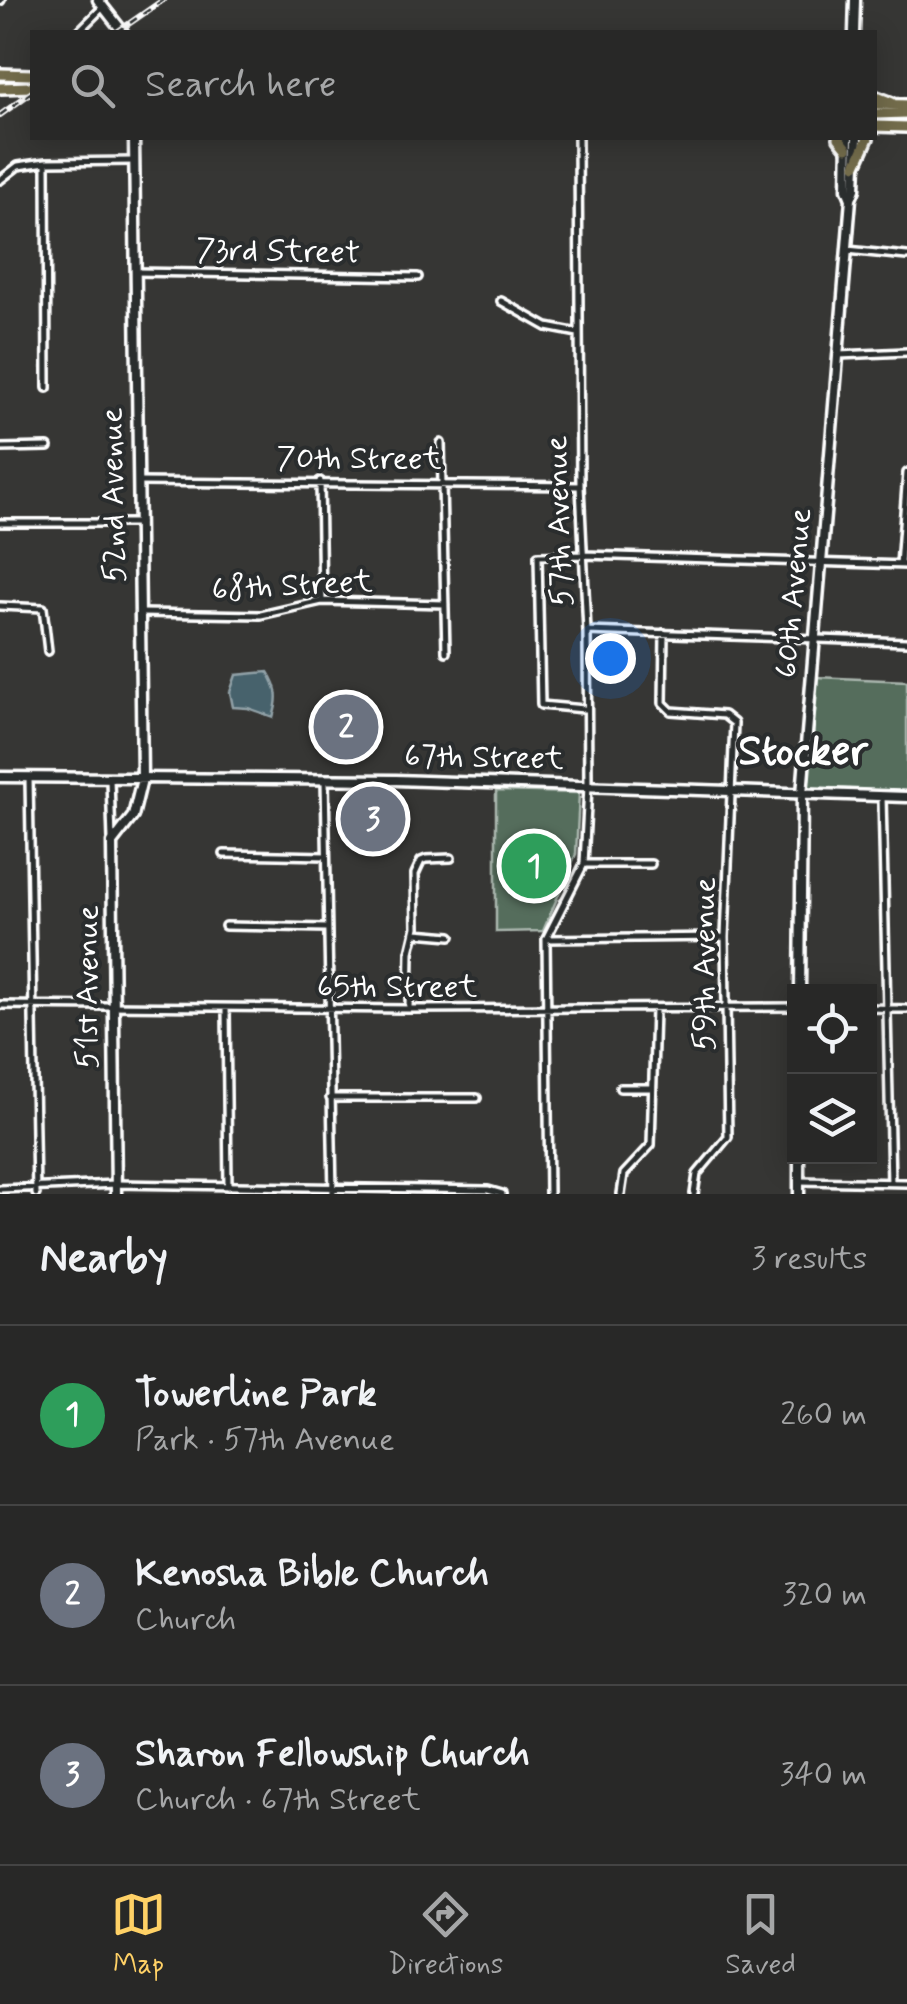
<!DOCTYPE html>
<meta charset="utf-8">
<style>
:root{--surface:#282827;--page:#30302f;--text:#f1f3f6;--muted:#a5a6a7;--line:#444;--accent:#ffd166}
body{margin:0;font-family:Mynerve,sans-serif;background:var(--page);color:var(--text)}
.controls{position:absolute;right:30px;bottom:30px;display:grid;overflow:hidden;border-radius:0px;box-shadow:0 5px 25px #0003}
.controls button{width:90px;height:90px;display:grid;place-items:center;padding:0;border:0;border-bottom:2px solid var(--line);background:var(--surface);color:var(--text);font:50px sans-serif}
.you{position:absolute;left:610px;top:658px;width:35px;height:35px;margin:-25px;border:8px solid #fff;border-radius:50%;background:#1a73e8;box-shadow:0 0 0 15px #1a73e833}
.badge{display:grid;place-items:center;width:65px;height:65px;border-radius:50%;background:var(--accent);color:#fff;font-size:32px;font-weight:700}
.pin{position:absolute;translate:-50% -50%;border:5px solid #fff;box-shadow:0 2px 10px #0006}
.list{margin:0;padding:0;list-style:none}
h2{display:flex;justify-content:space-between;align-items:center;height:130px;margin:0;padding:0 40px;font-size:42px}
h2 small{font-size:32px;font-weight:400;color:var(--muted)}
.list li{display:grid;grid-template-columns:65px 1fr auto;gap:30px;align-items:center;box-sizing:border-box;height:180px;padding:0 40px;border-top:2px solid var(--line)}
.list b{display:block;font-size:38px;white-space:nowrap}
.list p{margin:0;font-size:32px;white-space:nowrap;color:var(--muted)}
.list em{font-size:32px;font-style:normal;color:var(--muted)}
.icon{flex:none;width:55px;height:55px;fill:none;stroke:currentColor;stroke-width:2;stroke-linecap:round;stroke-linejoin:round}
.map{position:relative;flex:none;width:907px;height:1194px;overflow:hidden}
.search{position:absolute;background:var(--surface);box-shadow:0 5px 25px #0003;left:30px;right:30px;top:30px;height:110px;display:flex;align-items:center;gap:25px;box-sizing:border-box;padding:0 35px;border-radius:0px;color:var(--muted);font-size:38px}
.sheet{height:670px;background:var(--surface)}
nav{display:flex;justify-content:space-around;align-items:center;box-sizing:border-box;height:140px;border-top:2px solid var(--line);background:var(--surface);font-size:28px;color:var(--muted)}
nav a{display:grid;justify-items:center;gap:5px}
nav .on{color:var(--accent)}
.map>svg:first-child{display:block}
.green{fill:#546d5c;stroke:#aab6ae;stroke-width:2.5}
.water{fill:#47626c;stroke:#91a1a7;stroke-width:2.5}
.lines{fill:none;stroke-linecap:round;stroke-linejoin:round}
.street-casing{stroke:#fff;stroke-width:12}
.secondary-casing{stroke:#fff;stroke-width:15}
.primary-casing{stroke:#fff;stroke-width:16}
.street{stroke:#2a2d2e;stroke-width:5}
.secondary{stroke:#2a2d2e;stroke-width:8}
.primary{stroke:#736c4b;stroke-width:9}
.rail-casing{stroke:#fff;stroke-width:6}
.rail{stroke:#2a2d2e;stroke-width:2.5;stroke-dasharray:8;stroke-linecap:butt}
.labels{text-anchor:middle;dominant-baseline:central;stroke-width:8;stroke-linejoin:round;paint-order:stroke}
.street-label{font-size:32px;fill:#fff;stroke:#2a2d2e}
.district-label{font-size:42px;font-weight:bold;fill:#fff;stroke:#2a2d2e}
</style>
<div class="map">
<svg width="907" height="1194" viewBox="0 0 907 1194">
<rect width="100%" height="100%" fill="#363634"/>
<filter id="ink" filterUnits="userSpaceOnUse"><feTurbulence type="fractalNoise" baseFrequency=".01" numOctaves="2"/><feDisplacementMap in="SourceGraphic" scale="20" xChannelSelector="R" yChannelSelector="G"/><feConvolveMatrix kernelMatrix="1 2 1 2 8 2 1 2 1" color-interpolation-filters="sRGB"/></filter>
<g filter="url(#ink)">
<path class="green" d="M815 677 907 681V792L807 787Z
M496 791 579 793 576 854 543 931 496 932Z"/>
<path class="water" d="M268 672C278 688 279 699 273 717L248 708 233 707 230 692 236 675Z"/>
<g class="lines">
<defs>
<path id="street" d="M0 1 1 0
M78 32 102 8
M46 162 47 388
M0 180 18 166 46 162 134 161
M847 250 907 256
M136 272 418 277
M501 301 547 327 578 333
M839 355 907 352
M441 443 446 652
M0 448 48 447
M320 481 322 601
M139 482 580 486
M0 523H140
M900 565 907 473
M0 606 43 608 48 651
M141 613 261 615 322 601 445 604
M587 631 907 642
M664 633 663 703 671 711 724 715 734 723 725 937 728 1137 697 1174 694 1194
M584 709 541 705 538 556 584 555 907 565
M29 779 36 1194
M110 779 112 840
M325 780 333 1194
M882 797 891 1183
M224 854 326 856
M584 864H651
M225 926 326 928
M416 933 451 936
M546 939 725 937
M0 1005 409 1009 794 1007
M226 1008 228 1187
M870 1008 907 1009
M409 1009 410 952 416 927 415 874 421 861 426 859 451 858
M620 1088H652
M330 1098H477
M799 1181 907 1183
M0 1189 116 1184 488 1190 502 1194
M549 1194 546 939 584 864 588 786 587 631 580 486 578 138
M621 1194 624 1174 651 1145 655 1009"/>
<path id="secondary" d="M98 0 123 32
M854 32 855 0
M848 138 847 189 851 199
M0 777 396 780 907 797
M800 992 802 794 851 199 855 189 857 138
M116 1194 112 843 133 816 142 779 134 138
M799 1194V1156"/>
<path id="primary" d="M0 74 32 75
M0 88 32 87
M874 96 892 103
M874 104 907 105
M874 114 907 113
M874 126 907 127
M839 138 847 148
M856 165 868 138"/>
</defs>
<use href="#street" class="street-casing"/>
<use href="#secondary" class="secondary-casing"/>
<use href="#primary" class="primary-casing"/>
<use href="#street" class="street"/>
<use href="#secondary" class="secondary"/>
<use href="#primary" class="primary"/>
<defs>
<path id="rail" d="M117 32 163 0
M0 115 32 92"/>
</defs>
<use href="#rail" class="rail-casing"/>
<use href="#rail" class="rail"/>
</g>
</g>
<g class="labels">
<g class="street-label">
<text transform="translate(278 252) rotate(1)">73rd Street</text>
<text x="359" y="459">70th Street</text>
<text transform="translate(114 495) rotate(-91)">52nd Avenue</text>
<text transform="translate(560 521) rotate(-92)">57th Avenue</text>
<text transform="translate(292 586) rotate(-3)">68th Street</text>
<text transform="translate(794 593) rotate(-85)">60th Avenue</text>
<text transform="translate(484 758) rotate(1)">67th Street</text>
<text transform="translate(705 964) rotate(-90)">59th Avenue</text>
<text transform="translate(88 987) rotate(-90)">51st Avenue</text>
<text x="397" y="987">65th Street</text>
</g>
<g class="district-label">
<text x="803" y="752">Stocker</text>
</g>
</g>
</svg>
<div class="controls">
<button><svg class="icon" aria-label="locate" viewBox="0 0 24 24"><circle cx="12" cy="12" r="6"/><path d="M12 2v4M12 18v4M2 12h4M18 12h4"/></svg></button>
<button><svg class="icon" aria-label="layers" viewBox="0 0 24 24"><path d="M12 4l9 5-9 5-9-5zM3 14l9 5 9-5"/></svg></button>
</div>
<div class="you"></div>
<div class="pin badge" style="left:534px;top:866px;background:#2e9e5b">1</div>
<div class="pin badge" style="left:346px;top:727px;background:#6b7280">2</div>
<div class="pin badge" style="left:373px;top:819px;background:#6b7280">3</div>
<div class="search"><svg class="icon" aria-label="search" viewBox="0 0 24 24"><circle cx="10" cy="10" r="6"/><path d="M15 15l6 6"/></svg>Search here</div>
</div>
<section class="sheet">
<h2>Nearby<small>3 results</small></h2>
<ul class="list">
<li><span class="badge" style="background:#2e9e5b">1</span><div><b>Towerline Park</b><p>Park · 57th Avenue</p></div><em>260 m</em></li>
<li><span class="badge" style="background:#6b7280">2</span><div><b>Kenosha Bible Church</b><p>Church</p></div><em>320 m</em></li>
<li><span class="badge" style="background:#6b7280">3</span><div><b>Sharon Fellowship Church</b><p>Church · 67th Street</p></div><em>340 m</em></li>
</ul>
</section>
<nav>
<a class="on"><svg class="icon" aria-label="map" viewBox="0 0 24 24"><path d="M3 6l6-2 6 2 6-2v14l-6 2-6-2-6 2zM9 4v14M15 6v14"/></svg>Map</a>
<a><svg class="icon" aria-label="directions" viewBox="0 0 24 24"><path d="M12 3l9 9-9 9-9-9zM9 14v-3h6M13 9l2 2-2 2"/></svg>Directions</a>
<a><svg class="icon" aria-label="saved" viewBox="0 0 24 24"><path d="M7 4h10v16l-5-4-5 4z"/></svg>Saved</a>
</nav>
